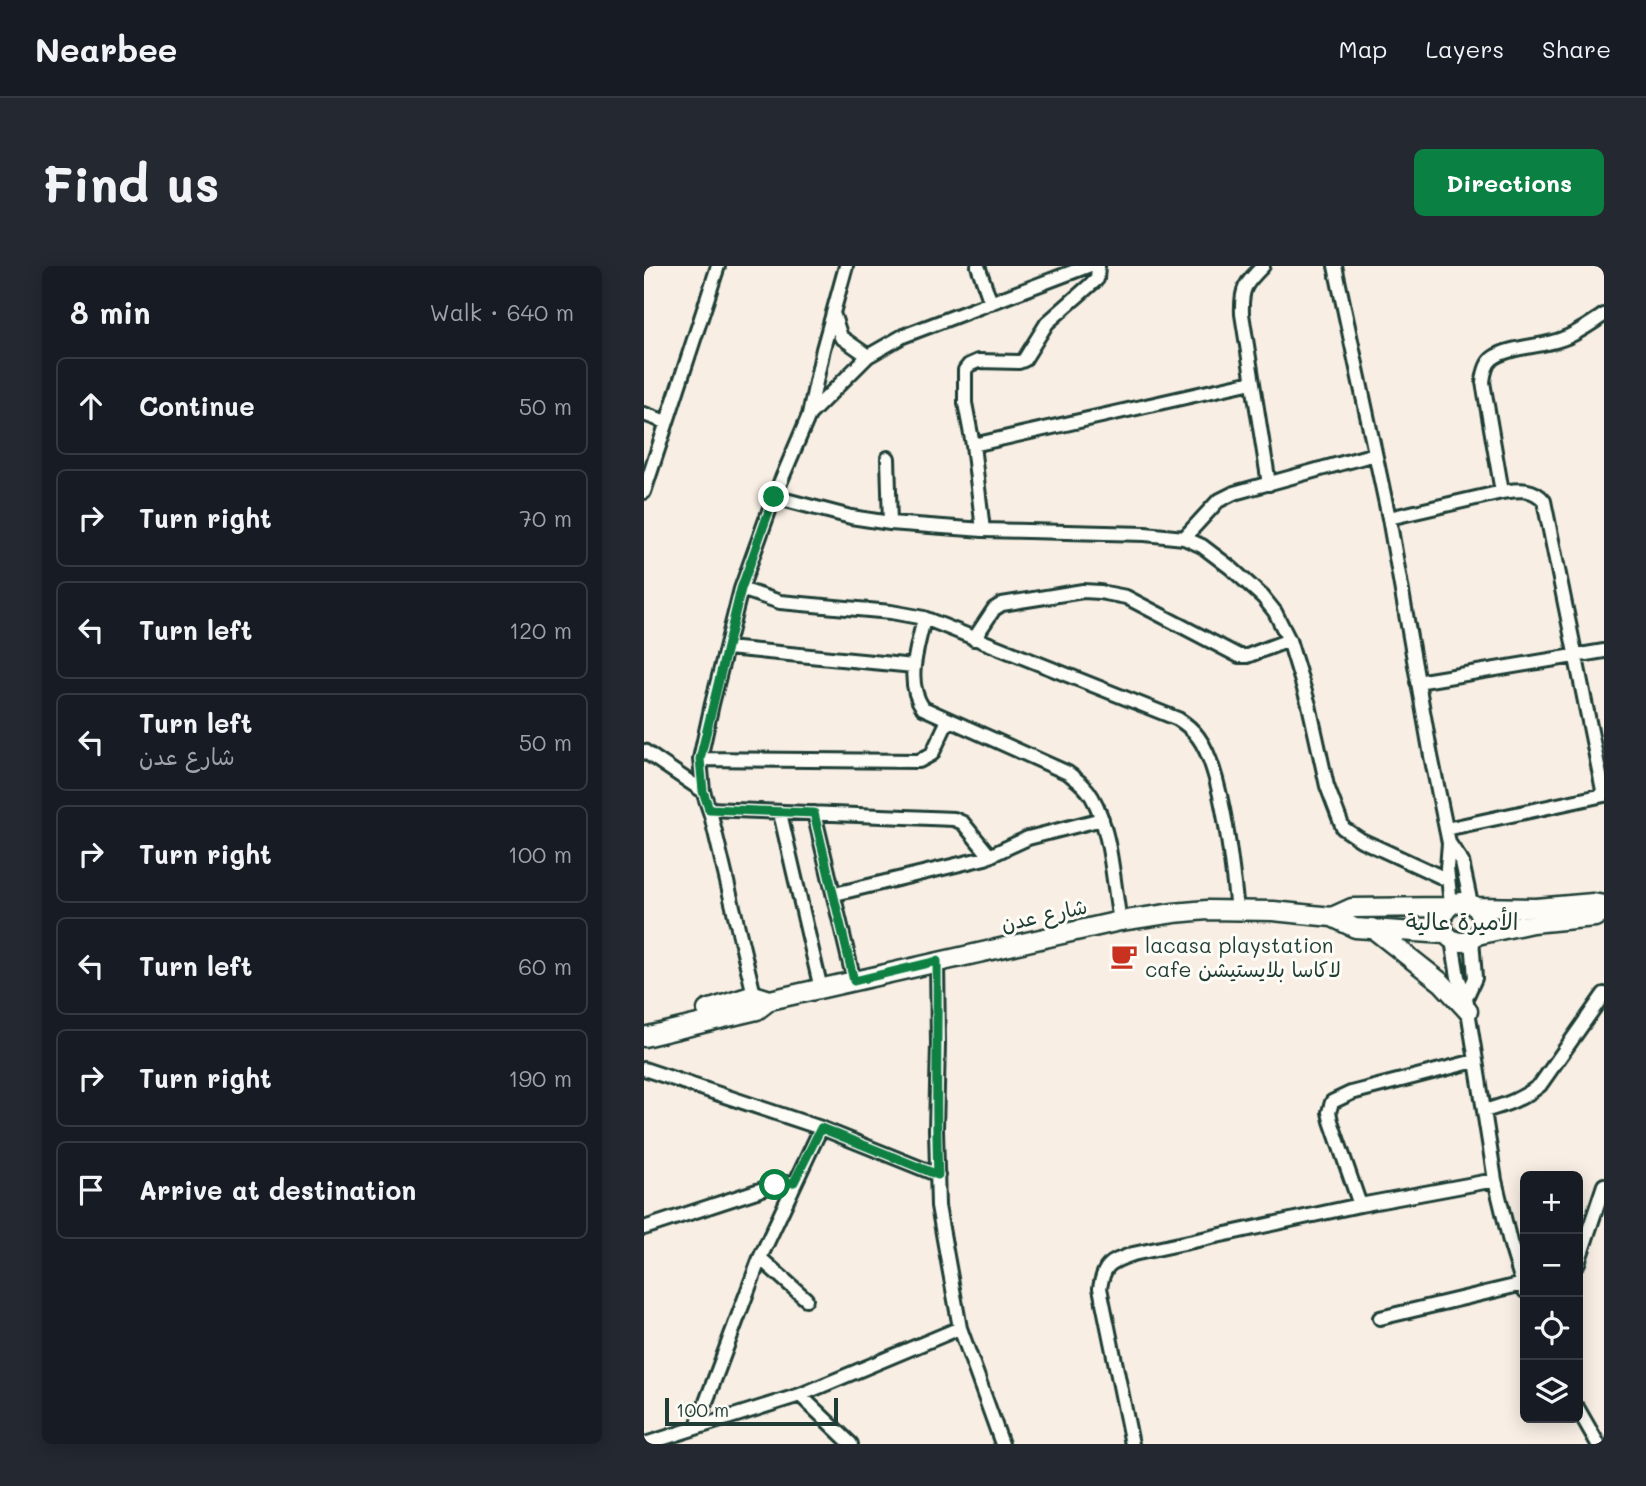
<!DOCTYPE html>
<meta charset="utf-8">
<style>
:root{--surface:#171b24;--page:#242831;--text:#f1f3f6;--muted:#9ea1a6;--line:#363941;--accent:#0b8043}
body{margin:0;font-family:Mali,"Playpen Sans Arabic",sans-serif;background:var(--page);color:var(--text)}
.controls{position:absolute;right:21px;bottom:21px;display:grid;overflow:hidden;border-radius:10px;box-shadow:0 4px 18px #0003}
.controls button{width:63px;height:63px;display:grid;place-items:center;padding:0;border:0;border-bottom:2px solid var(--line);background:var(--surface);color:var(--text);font:35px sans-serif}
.scale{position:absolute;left:21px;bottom:18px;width:173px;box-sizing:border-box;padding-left:7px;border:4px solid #1f3d34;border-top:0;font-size:19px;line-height:24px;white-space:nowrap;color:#1f3d34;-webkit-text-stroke:5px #fdfcf7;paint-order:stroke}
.stop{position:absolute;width:21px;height:21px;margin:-16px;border:5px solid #0b8043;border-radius:50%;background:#fff}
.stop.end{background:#0b8043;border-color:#fff;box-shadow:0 2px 7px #0008}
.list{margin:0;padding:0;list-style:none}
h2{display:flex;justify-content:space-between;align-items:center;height:91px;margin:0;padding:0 28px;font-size:30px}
h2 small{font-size:23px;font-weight:400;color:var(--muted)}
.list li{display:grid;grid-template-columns:46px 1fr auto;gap:21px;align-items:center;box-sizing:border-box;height:98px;margin:0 14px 14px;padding:0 14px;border:2px solid var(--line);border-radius:10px}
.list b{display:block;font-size:26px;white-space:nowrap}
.list p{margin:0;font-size:23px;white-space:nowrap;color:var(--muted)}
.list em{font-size:23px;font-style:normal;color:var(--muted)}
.icon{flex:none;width:38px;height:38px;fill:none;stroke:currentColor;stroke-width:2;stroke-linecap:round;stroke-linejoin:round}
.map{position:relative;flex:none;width:960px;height:1178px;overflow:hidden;border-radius:10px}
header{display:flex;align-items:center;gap:42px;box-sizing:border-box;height:98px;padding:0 35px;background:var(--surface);border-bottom:2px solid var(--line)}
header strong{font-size:33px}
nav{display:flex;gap:38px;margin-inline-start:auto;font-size:24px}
.intro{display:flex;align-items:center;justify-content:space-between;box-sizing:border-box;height:168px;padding:0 42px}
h1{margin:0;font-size:49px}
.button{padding:18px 32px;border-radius:10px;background:var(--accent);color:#fff;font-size:24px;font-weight:700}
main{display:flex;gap:42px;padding:0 42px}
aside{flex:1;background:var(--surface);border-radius:10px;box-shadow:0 4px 18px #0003}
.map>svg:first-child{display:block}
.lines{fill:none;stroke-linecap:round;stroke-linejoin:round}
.street-casing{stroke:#1f3d34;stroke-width:18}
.secondary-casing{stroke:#1f3d34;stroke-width:23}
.street{stroke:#fdfcf7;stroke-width:12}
.secondary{stroke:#fdfcf7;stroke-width:18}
.route{stroke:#0b8043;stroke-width:9}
.labels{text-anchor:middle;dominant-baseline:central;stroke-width:6;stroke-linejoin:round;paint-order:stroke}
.street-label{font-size:21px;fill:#1f3d34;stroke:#fdfcf7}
.poi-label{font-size:21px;fill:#1f3d34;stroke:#fdfcf7;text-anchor:start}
.neighbourhood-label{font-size:23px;fill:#1f3d34;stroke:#fdfcf7}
</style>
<header>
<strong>Nearbee</strong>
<nav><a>Map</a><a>Layers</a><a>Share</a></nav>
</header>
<div class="intro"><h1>Find us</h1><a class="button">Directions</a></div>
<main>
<aside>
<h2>8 min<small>Walk · 640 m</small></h2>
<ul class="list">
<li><svg class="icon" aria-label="ahead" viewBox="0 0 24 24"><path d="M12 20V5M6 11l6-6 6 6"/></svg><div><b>Continue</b></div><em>50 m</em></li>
<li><svg class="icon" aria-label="right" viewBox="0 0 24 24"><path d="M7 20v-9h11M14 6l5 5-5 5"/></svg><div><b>Turn right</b></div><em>70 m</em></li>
<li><svg class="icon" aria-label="left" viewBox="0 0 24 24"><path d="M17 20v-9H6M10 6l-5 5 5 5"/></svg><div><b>Turn left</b></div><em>120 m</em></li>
<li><svg class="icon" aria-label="left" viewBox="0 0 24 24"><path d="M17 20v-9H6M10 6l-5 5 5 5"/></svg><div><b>Turn left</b><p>شارع عدن</p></div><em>50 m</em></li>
<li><svg class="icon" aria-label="right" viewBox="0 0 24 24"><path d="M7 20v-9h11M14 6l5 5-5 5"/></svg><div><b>Turn right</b></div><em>100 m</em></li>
<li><svg class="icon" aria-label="left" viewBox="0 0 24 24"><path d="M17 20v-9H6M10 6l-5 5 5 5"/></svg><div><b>Turn left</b></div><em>60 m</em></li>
<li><svg class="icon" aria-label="right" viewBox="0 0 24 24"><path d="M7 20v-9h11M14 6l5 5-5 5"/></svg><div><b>Turn right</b></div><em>190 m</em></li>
<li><svg class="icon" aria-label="arrive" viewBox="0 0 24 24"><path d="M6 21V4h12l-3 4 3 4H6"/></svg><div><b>Arrive at destination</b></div></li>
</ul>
</aside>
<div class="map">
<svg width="960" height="1178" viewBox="0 0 960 1178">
<rect width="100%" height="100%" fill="#f8eee4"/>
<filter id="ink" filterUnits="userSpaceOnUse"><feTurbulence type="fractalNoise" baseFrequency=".0143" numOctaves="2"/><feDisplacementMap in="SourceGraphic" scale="14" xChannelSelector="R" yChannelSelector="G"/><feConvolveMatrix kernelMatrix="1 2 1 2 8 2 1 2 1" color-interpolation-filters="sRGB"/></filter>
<g filter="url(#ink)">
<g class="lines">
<defs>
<path id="street" d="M334 0 347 37
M619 0C601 18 597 22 598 48L625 218
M691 0 745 252 787 490 805 577 803 602 807 638
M190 50 197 71 224 90
M0 148 22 156
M165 149 179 83 202 0
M329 179 608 116
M244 192 246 257
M0 226 74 0
M858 226 839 116C840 107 842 97 849 92 866 80 898 81 918 73 933 68 946 58 960 49
M130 231 207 251 246 257 339 264 501 268 540 272 558 280 587 302 619 331 631 346 645 374 665 439 683 520 699 562 717 574 804 614
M745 252 858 226C874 224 889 221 900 235L960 529
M339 264 329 179 321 137V104L325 99 334 95 375 96 380 94 403 57 453 13 454 0
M540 272 574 235 590 227 731 188
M97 323 136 336 247 346 280 352 534 453C542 458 549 464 554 471 579 504 588 602 593 644
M280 352C274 382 260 415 279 442L424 507C433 514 442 520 448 531 467 563 469 617 476 655
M330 373 350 343 358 338 439 325 456 326 482 331 595 390H603L645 374
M83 382 270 400
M773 416 960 385
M0 485 59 525
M56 493 275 495 288 488 304 454
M65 543 310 553 319 557 346 590
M136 547 177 723
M170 547 210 715
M802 563 960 529
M805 577 818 596 827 638
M191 628 341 592 384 572 458 553
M808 674 814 711 822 732 851 914 866 976 881 1025
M293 695 294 777 292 864 294 940 316 1062 358 1178
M822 732 831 712 828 673
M112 737 67 549 59 525 56 493 68 438 97 323 130 231 165 149 224 90 259 70 444 0
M0 803 177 862 294 909
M840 845C861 839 879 833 896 819L960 728
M716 939 687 855 685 846 688 836 707 827 831 795
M0 962 131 919 151 916
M116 992 162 1033
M934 997 960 919
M736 1052 879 1018
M156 1129 207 1178
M934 1143 954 1178
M53 1160 116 992 177 862
M1 1178 156 1129 316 1062
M488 1178 456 1022C460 997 467 996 489 988L716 939 851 914"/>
<path id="secondary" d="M798 656a20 20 0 1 1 40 0a20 20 0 1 1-40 0Z
M831 641 892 642 949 637 960 639
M688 651 708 642 804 641
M728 662 798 717 824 745
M833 669 888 657 951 651 960 645
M63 744 110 729 126 734
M0 771 113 744 126 734 476 655 530 647 563 644 629 645 688 651 711 662 802 668"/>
</defs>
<use href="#street" class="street-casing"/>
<use href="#secondary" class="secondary-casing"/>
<use href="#street" class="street"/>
<use href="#secondary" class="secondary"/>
</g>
</g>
<g class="lines" filter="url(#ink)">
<path class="route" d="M130 231 97 323 56 493 59 525 65 543 170 547 210 715 293 695C294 766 291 838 294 909L177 862 150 916 131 919"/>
</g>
<defs>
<symbol id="cafe-bare" viewBox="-9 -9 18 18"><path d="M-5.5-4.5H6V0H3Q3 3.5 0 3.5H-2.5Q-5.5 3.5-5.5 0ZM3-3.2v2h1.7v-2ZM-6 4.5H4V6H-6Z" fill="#c8321e" stroke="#fdfcf7" stroke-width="2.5" paint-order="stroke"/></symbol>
</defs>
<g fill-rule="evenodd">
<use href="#cafe-bare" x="461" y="671" width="38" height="38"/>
</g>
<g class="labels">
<g class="street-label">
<text transform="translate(400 648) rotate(-12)">شارع عدن</text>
</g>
<g class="poi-label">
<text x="501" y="678">lacasa playstation<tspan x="501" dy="24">cafe لاكاسا بلايستيشن</tspan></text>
</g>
<g class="neighbourhood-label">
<text x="818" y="655">الأميرة عالية</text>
</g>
</g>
</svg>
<div class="controls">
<button>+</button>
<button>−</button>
<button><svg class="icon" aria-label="locate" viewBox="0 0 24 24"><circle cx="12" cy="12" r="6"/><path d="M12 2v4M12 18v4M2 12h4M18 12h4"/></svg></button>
<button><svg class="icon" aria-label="layers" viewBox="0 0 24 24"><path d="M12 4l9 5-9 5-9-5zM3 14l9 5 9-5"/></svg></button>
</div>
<div class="scale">100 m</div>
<div class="stop" style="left:131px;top:919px"></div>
<div class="stop end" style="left:130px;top:231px"></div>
</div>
</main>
